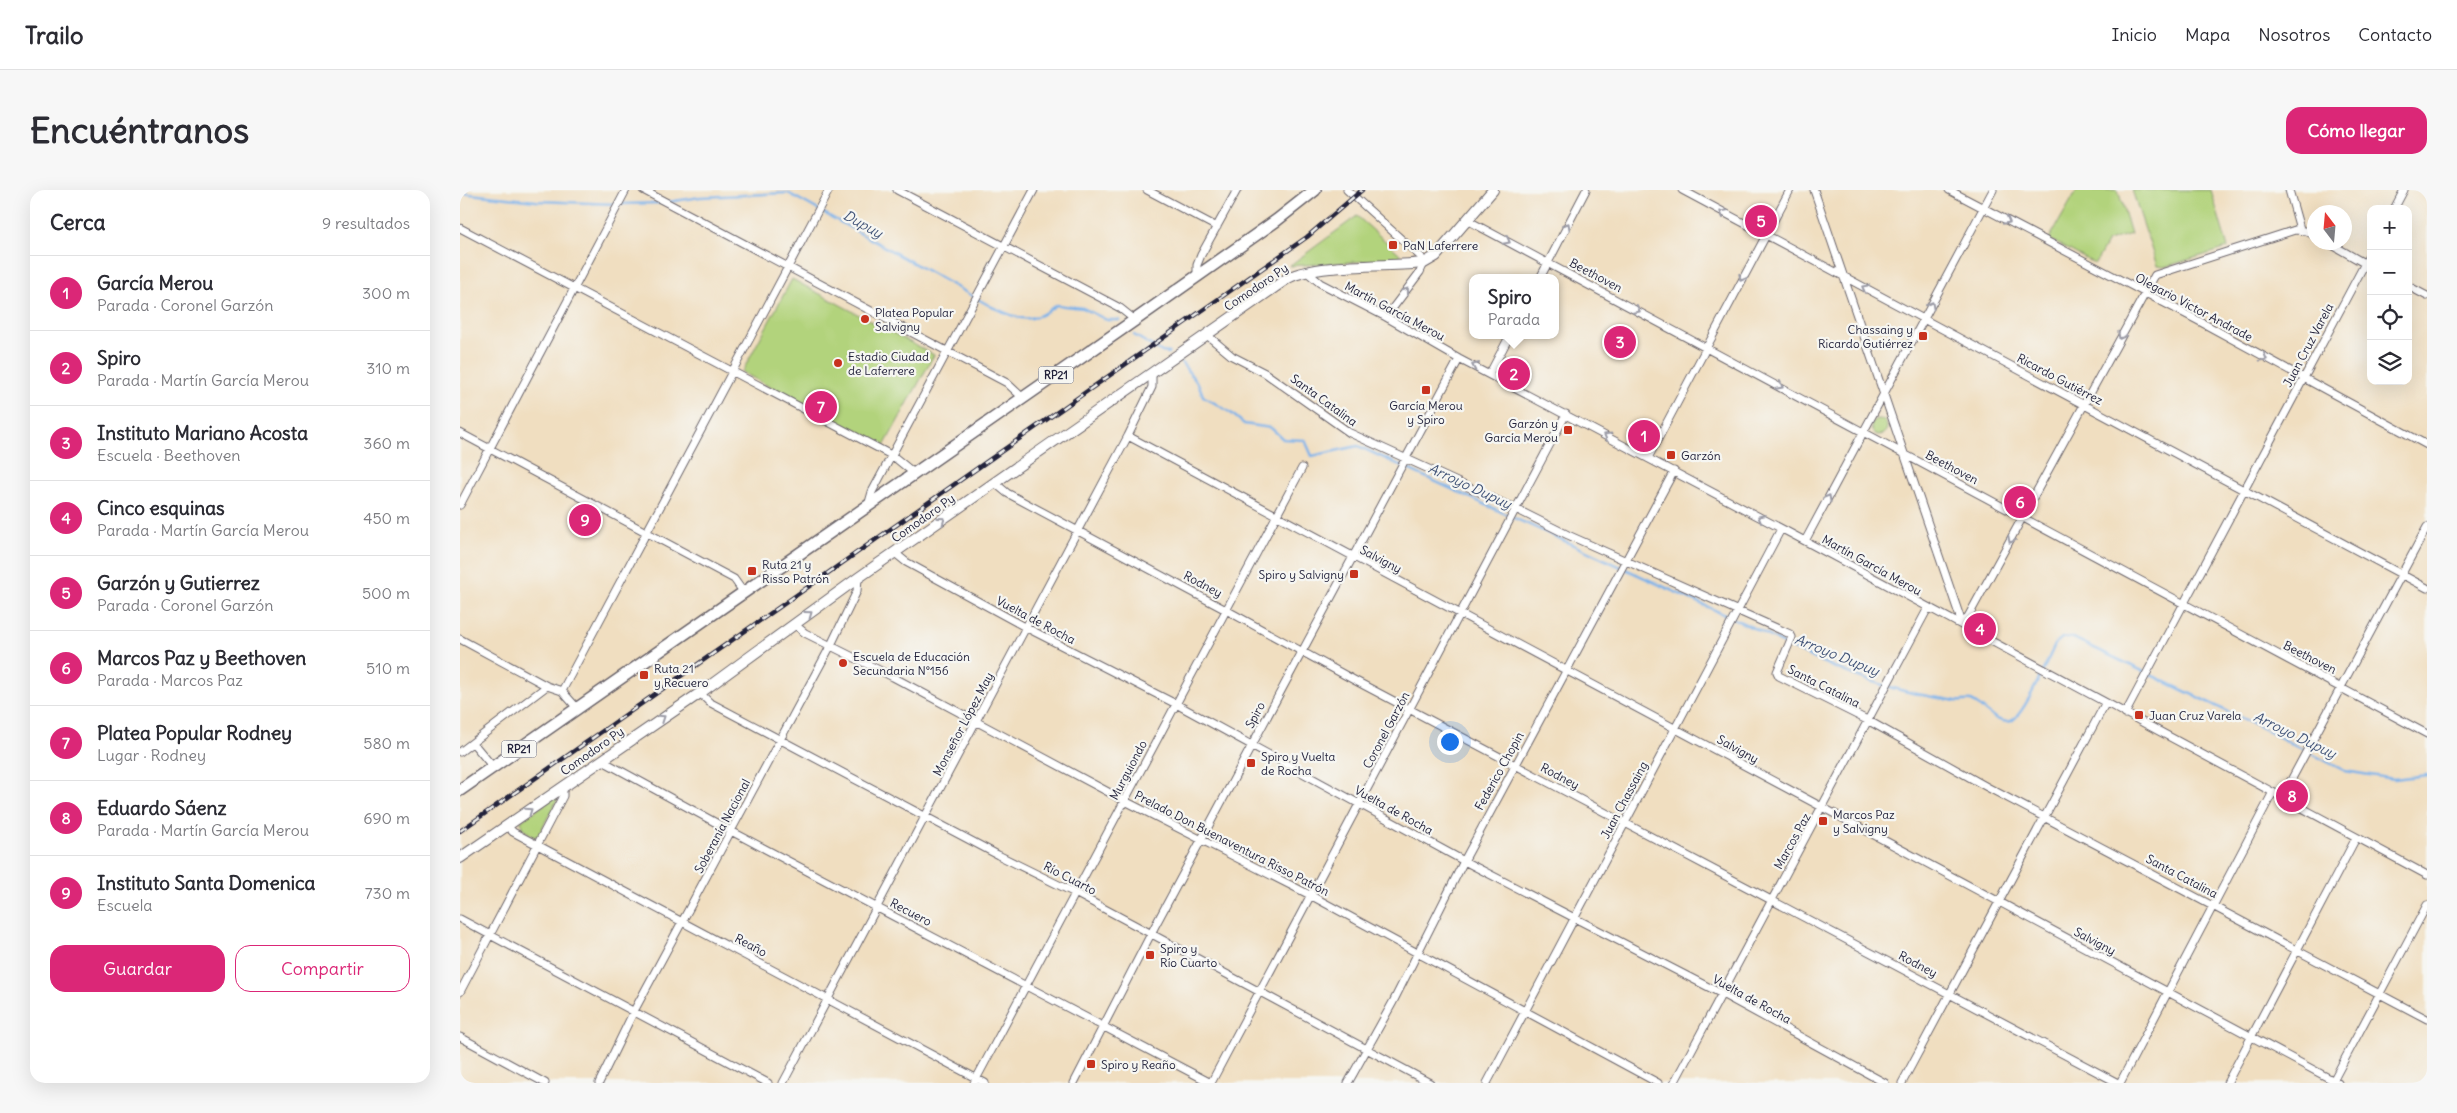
<!DOCTYPE html>
<html lang="es">
<meta charset="utf-8">
<style>
:root{--surface:#fff;--page:#f7f7f7;--text:#2b2b33;--muted:#7c7c81;--line:#e1e1e2;--accent:#db2777}
body{margin:0;font-family:Delius,sans-serif;background:var(--page);color:var(--text)}
.controls{position:absolute;right:15px;top:15px;display:grid;overflow:hidden;border-radius:10px;box-shadow:0 5px 20px #0002}
.controls button{width:45px;height:45px;display:grid;place-items:center;padding:0;border:0;border-bottom:1px solid var(--line);background:var(--surface);color:var(--text);font:25px sans-serif}
.compass{position:absolute;left:1847px;top:15px;width:45px;height:45px;border-radius:50%;background:var(--surface);box-shadow:0 5px 20px #0002;rotate:344deg}
.you{position:absolute;left:989px;top:551px;width:18px;height:18px;margin:-12px;border:4px solid #fff;border-radius:50%;background:#1a73e8;box-shadow:0 0 0 8px #1a73e833}
.badge{display:grid;place-items:center;width:32px;height:32px;border-radius:50%;background:var(--accent);color:#fff;font-size:16px;font-weight:700}
.pin{position:absolute;translate:-50% -50%;border:2px solid #fff;box-shadow:0 1px 5px #0006}
.popup{position:absolute;left:1009px;top:84px;width:90px;height:65px;box-sizing:border-box;display:grid;place-content:center;border-radius:10px;background:var(--surface);filter:drop-shadow(0 1px 4px #0005);font-size:16px;white-space:nowrap;color:var(--muted)}
.popup b{font-size:19px;color:var(--text)}
.popup::after{content:'';position:absolute;left:50%;top:100%;margin-left:-10px;border:10px solid transparent;border-top-color:var(--surface)}
.list{margin:0;padding:0;list-style:none}
h2{display:flex;justify-content:space-between;align-items:center;height:65px;margin:0;padding:0 20px;font-size:21px}
h2 small{font-size:16px;font-weight:400;color:var(--muted)}
.list li{display:grid;grid-template-columns:32px 1fr auto;gap:15px;align-items:center;box-sizing:border-box;height:75px;padding:0 20px;border-top:1px solid var(--line)}
.list b{display:block;font-size:19px;white-space:nowrap}
.list p{margin:0;font-size:16px;white-space:nowrap;color:var(--muted)}
.list em{font-size:16px;font-style:normal;color:var(--muted)}
.actions{display:flex;gap:10px;padding:15px 20px}
.actions a{flex:1;padding:11px 0;border:1px solid var(--accent);border-radius:15px;text-align:center;font-size:18px;color:var(--accent)}
.actions .main{background:var(--accent);color:#fff}
.icon{flex:none;width:28px;height:28px;fill:none;stroke:currentColor;stroke-width:2;stroke-linecap:round;stroke-linejoin:round}
.map{position:relative;flex:none;width:1967px;height:893px;overflow:hidden;border-radius:15px}
header{display:flex;align-items:center;gap:30px;box-sizing:border-box;height:70px;padding:0 25px;background:var(--surface);border-bottom:1px solid var(--line)}
header strong{font-size:24px}
nav{display:flex;gap:28px;margin-inline-start:auto;font-size:18px}
.intro{display:flex;align-items:center;justify-content:space-between;box-sizing:border-box;height:120px;padding:0 30px}
h1{margin:0;font-size:35px}
.button{padding:12px 22px;border-radius:15px;background:var(--accent);color:#fff;font-size:18px;font-weight:700}
main{display:flex;gap:30px;padding:0 30px}
aside{flex:1;background:var(--surface);border-radius:15px;box-shadow:0 5px 20px #0002}
.map>svg:first-child{display:block}
.green{fill:#b2d37b;stroke:#6a7a5b}
.lines{fill:none;stroke-linecap:round;stroke-linejoin:round}
.stream{stroke:#7cb2ea;stroke-width:2.5}
.street-casing{stroke:#6a646a;stroke-width:9}
.secondary-casing{stroke:#6a646a;stroke-width:12}
.primary-casing{stroke:#6a646a;stroke-width:14}
.street{stroke:#fff;stroke-width:7}
.secondary{stroke:#fff;stroke-width:10}
.primary{stroke:#fff;stroke-width:11}
.rail-casing{stroke:#22223b;stroke-width:4.5}
.rail{stroke:#f6f6f2;stroke-width:2.5;stroke-dasharray:8;stroke-linecap:butt}
.oneway{stroke:#9c9ca7}
.poi-dot{fill:#c8321e;stroke:#f6f6f2;stroke-width:2}
.labels{text-anchor:middle;dominant-baseline:central;stroke-width:4.5;stroke-linejoin:round;paint-order:stroke}
.shield{fill:#f6f6f2;stroke:#626272;stroke-width:1}
.shield-label{font-size:11px;font-weight:bold;fill:#22223b}
.poi-label{font-size:12px;fill:#22223b;stroke:#f6f6f2;text-anchor:start}
.street-label{font-size:12px;fill:#22223b;stroke:#f6f6f2}
.water-label{font-size:14px;font-style:italic;fill:#425478;stroke:#f6f6f2}
</style>
<header>
<strong>Trailo</strong>
<nav><a>Inicio</a><a>Mapa</a><a>Nosotros</a><a>Contacto</a></nav>
</header>
<div class="intro"><h1>Encuéntranos</h1><a class="button">Cómo llegar</a></div>
<main>
<aside>
<h2>Cerca<small>9 resultados</small></h2>
<ul class="list">
<li><span class="badge">1</span><div><b>García Merou</b><p>Parada · Coronel Garzón</p></div><em>300 m</em></li>
<li><span class="badge">2</span><div><b>Spiro</b><p>Parada · Martín García Merou</p></div><em>310 m</em></li>
<li><span class="badge">3</span><div><b>Instituto Mariano Acosta</b><p>Escuela · Beethoven</p></div><em>360 m</em></li>
<li><span class="badge">4</span><div><b>Cinco esquinas</b><p>Parada · Martín García Merou</p></div><em>450 m</em></li>
<li><span class="badge">5</span><div><b>Garzón y Gutierrez</b><p>Parada · Coronel Garzón</p></div><em>500 m</em></li>
<li><span class="badge">6</span><div><b>Marcos Paz y Beethoven</b><p>Parada · Marcos Paz</p></div><em>510 m</em></li>
<li><span class="badge">7</span><div><b>Platea Popular Rodney</b><p>Lugar · Rodney</p></div><em>580 m</em></li>
<li><span class="badge">8</span><div><b>Eduardo Sáenz</b><p>Parada · Martín García Merou</p></div><em>690 m</em></li>
<li><span class="badge">9</span><div><b>Instituto Santa Domenica</b><p>Escuela</p></div><em>730 m</em></li>
</ul>
<div class="actions"><a class="main">Guardar</a><a>Compartir</a></div>
</aside>
<div class="map">
<svg width="1967" height="893" viewBox="0 0 1967 893">
<rect width="100%" height="100%" fill="#f6f6f2"/>
<filter id="ink" filterUnits="userSpaceOnUse"><feTurbulence type="fractalNoise" baseFrequency=".02" numOctaves="2"/><feDisplacementMap in="SourceGraphic" scale="10" xChannelSelector="R" yChannelSelector="G"/><feConvolveMatrix kernelMatrix="1 2 1 2 8 2 1 2 1" color-interpolation-filters="sRGB"/></filter>
<filter id="wash" filterUnits="userSpaceOnUse"><feTurbulence type="fractalNoise" baseFrequency=".0096" numOctaves="4" result="noise"/><feDisplacementMap in="SourceGraphic" scale="20" xChannelSelector="R" yChannelSelector="G"/><feGaussianBlur stdDeviation="1.12" result="paint"/><feColorMatrix in="noise" values="0 0 0 0 0 0 0 0 0 0 0 0 0 0 0 0 0 1.4 0 .05"/><feComposite in="paint" operator="in"/></filter>
<g filter="url(#wash)">
<rect width="100%" height="100%" fill="#f0dec0"/>
<path class="green" d="M1617 0H1658L1671 44 1648 51 1635 74 1589 49Z
M1672 0H1751L1768 58 1704 77 1697 76Z
M897 26 940 64V69L829 76Z
M332 89 474 165 423 258 282 182Z
M1411 237a8 8 0 1 1 16 0a8 8 0 1 1-16 0Z
M96 606 98 608 78 646 73 647 62 638 61 631Z"/>
<g class="lines">
<path class="stream" d="M0 3 76 11 156 14
M208 12 240 7 328 3 532 117C559 129 571 136 596 115L623 118 647 130H659
M161 14 203 13
M674 145 702 162 709 163
M721 172 739 195 743 206 771 223 784 234 811 238 823 249 845 250 852 266 898 256 1300 441C1345 466 1393 488 1444 501 1460 505 1479 508 1496 511 1500 512 1506 510 1511 511 1522 515 1537 536 1551 531 1565 525 1588 468 1596 453L1602 448 1611 447 1794 534 1885 581 1934 589 1967 585"/>
</g>
</g>
<g filter="url(#ink)">
<g class="lines">
<defs>
<path id="street" d="M183 0 547 193 563 208
M437 0 660 118 675 130
M687 0 757 37
M887 0 961 67 964 73 960 82 926 127
M1222 0 1967 398
M1354 0 1503 436
M1489 0 1737 130 1967 255
M1829 0 1840 39
M1934 19 1944 0
M1007 30 1967 544
M0 38 433 266 455 284
M1867 52 1911 77
M847 82 860 93 926 127 999 169 1345 351 1967 685
M737 86V75L741 65 777 0
M1080 88 1126 0
M1948 96 1967 106
M747 145 772 166 805 183 890 243 1056 319 1108 345 1330 444 1332 447 1317 482 1319 486 1409 531 1527 597 1967 829
M1030 183 1050 145
M0 243 274 389 284 403
M668 246 1878 893
M1188 268 1330 0
M535 293 547 303 766 420 894 490 1658 893
M0 315 166 0
M408 316 412 302 574 0
M1345 351 1533 0
M435 363 446 372 567 438 716 514 1004 671 1262 804 1425 893
M334 434 345 443 433 487 665 611 850 705 1198 893
M1503 436 1695 85 1835 40 1846 41 1854 45
M0 449 87 496 102 501 117 518
M102 501 369 0
M240 503 249 512 538 665 615 703 970 893
M1665 524 1911 62
M13 553 33 577
M0 562 87 496
M141 570 271 641 751 893
M1822 607 1967 337
M47 636 53 642 525 893
M0 729 308 893
M0 802 103 606V596
M0 847 85 893
M139 893 174 821 371 455 397 401 398 388
M323 893 668 246 692 197V183
M514 893 842 278
M614 893 695 736 999 169
M751 893 1106 224
M888 893 933 812 1004 671 1214 281
M1027 893 1321 339
M1214 893 1468 418
M1442 893 1645 514
M1660 893 1813 602
M1767 893 1896 648
M1872 893 1967 715"/>
<path id="secondary" d="M0 668 240 503 398 388 828 88C857 73 928 77 964 73L976 66 1033 0"/>
<path id="primary" d="M0 600 675 130 817 30 855 0"/>
</defs>
<use href="#street" class="street-casing"/>
<use href="#secondary" class="secondary-casing"/>
<use href="#primary" class="primary-casing"/>
<use href="#street" class="street"/>
<use href="#secondary" class="secondary"/>
<use href="#primary" class="primary"/>
<defs>
<path id="rail" d="M0 641 847 47 902 0"/>
</defs>
<use href="#rail" class="rail-casing"/>
<use href="#rail" class="rail"/>
</g>
<defs><path id="oneway-chevron" d="M-2-3.5L2.5 0L-2 3.5" fill="none" stroke-width="1.6" stroke-linecap="round" stroke-linejoin="round" transform="scale(1.25)"/></defs>
<g class="oneway">
<use href="#oneway-chevron" transform="translate(1263 23) rotate(-151)"/>
<use href="#oneway-chevron" transform="translate(1547 31) rotate(28)"/>
<use href="#oneway-chevron" transform="translate(1107 36) rotate(-62)"/>
<use href="#oneway-chevron" transform="translate(1047 51) rotate(28)"/>
<use href="#oneway-chevron" transform="translate(1282 88) rotate(118)"/>
<use href="#oneway-chevron" transform="translate(1405 98) rotate(-152)"/>
<use href="#oneway-chevron" transform="translate(946 101) rotate(-53)"/>
<use href="#oneway-chevron" transform="translate(1471 115) rotate(-62)"/>
<use href="#oneway-chevron" transform="translate(1177 120) rotate(28)"/>
<use href="#oneway-chevron" transform="translate(1661 146) rotate(118)"/>
<use href="#oneway-chevron" transform="translate(1804 168) rotate(29)"/>
<use href="#oneway-chevron" transform="translate(1015 176) rotate(-155)"/>
<use href="#oneway-chevron" transform="translate(1320 196) rotate(28)"/>
<use href="#oneway-chevron" transform="translate(1147 246) rotate(-151)"/>
<use href="#oneway-chevron" transform="translate(1368 308) rotate(-61)"/>
<use href="#oneway-chevron" transform="translate(1301 328) rotate(-152)"/>
<use href="#oneway-chevron" transform="translate(482 330) rotate(-36)"/>
<use href="#oneway-chevron" transform="translate(1551 350) rotate(118)"/>
<use href="#oneway-chevron" transform="translate(349 424) rotate(-36)"/>
<use href="#oneway-chevron" transform="translate(202 528) rotate(-34)"/>
<use href="#oneway-chevron" transform="translate(69 621) rotate(-35)"/>
</g>
</g>
<g class="poi-dot">
<rect x="928" y="50" width="10" height="10" rx="2.5"/>
<circle cx="405" cy="129" r="5"/>
<rect x="1458" y="141" width="10" height="10" rx="2.5"/>
<circle cx="378" cy="173" r="5"/>
<rect x="961" y="195" width="10" height="10" rx="2.5"/>
<rect x="1103" y="235" width="10" height="10" rx="2.5"/>
<rect x="1206" y="260" width="10" height="10" rx="2.5"/>
<rect x="287" y="376" width="10" height="10" rx="2.5"/>
<rect x="889" y="379" width="10" height="10" rx="2.5"/>
<circle cx="383" cy="473" r="5"/>
<rect x="179" y="480" width="10" height="10" rx="2.5"/>
<rect x="1674" y="520" width="10" height="10" rx="2.5"/>
<rect x="786" y="568" width="10" height="10" rx="2.5"/>
<rect x="1358" y="626" width="10" height="10" rx="2.5"/>
<rect x="685" y="760" width="10" height="10" rx="2.5"/>
<rect x="626" y="869" width="10" height="10" rx="2.5"/>
</g>
<g class="labels">
<g class="shield">
<rect x="578.5" y="176.5" width="35" height="17" rx="4"/>
<rect x="41.5" y="550.5" width="35" height="17" rx="4"/>
</g>
<g class="shield-label">
<text x="596" y="185">RP21</text>
<text x="59" y="559">RP21</text>
</g>
<g class="poi-label">
<text x="943" y="55">PaN Laferrere</text>
<text x="415" y="122">Platea Popular<tspan x="415" dy="14">Salvigny</tspan></text>
<text x="1453" y="139" text-anchor="end">Chassaing y<tspan x="1453" dy="14">Ricardo Gutiérrez</tspan></text>
<text x="388" y="166">Estadio Ciudad<tspan x="388" dy="14">de Laferrere</tspan></text>
<text x="966" y="215" text-anchor="middle">García Merou<tspan x="966" dy="14">y Spiro</tspan></text>
<text x="1098" y="233" text-anchor="end">Garzón y<tspan x="1098" dy="14">García Merou</tspan></text>
<text x="1221" y="265">Garzón</text>
<text x="302" y="374">Ruta 21 y<tspan x="302" dy="14">Risso Patrón</tspan></text>
<text x="884" y="384" text-anchor="end">Spiro y Salvigny</text>
<text x="393" y="466">Escuela de Educación<tspan x="393" dy="14">Secundaria Nº156</tspan></text>
<text x="194" y="478">Ruta 21<tspan x="194" dy="14">y Recuero</tspan></text>
<text x="1689" y="525">Juan Cruz Varela</text>
<text x="801" y="566">Spiro y Vuelta<tspan x="801" dy="14">de Rocha</tspan></text>
<text x="1373" y="624">Marcos Paz<tspan x="1373" dy="14">y Salvigny</tspan></text>
<text x="700" y="758">Spiro y<tspan x="700" dy="14">Río Cuarto</tspan></text>
<text x="641" y="874">Spiro y Reaño</text>
</g>
<g class="street-label">
<text transform="translate(1136 85) rotate(28)">Beethoven</text>
<text transform="translate(796 97) rotate(-34)">Comodoro Py</text>
<text transform="translate(1734 117) rotate(28)">Olegario Victor Andrade</text>
<text transform="translate(935 121) rotate(28)">Martín García Merou</text>
<text transform="translate(1848 155) rotate(-62)">Juan Cruz Varela</text>
<text transform="translate(1600 189) rotate(28)">Ricardo Gutiérrez</text>
<text transform="translate(864 210) rotate(36)">Santa Catalina</text>
<text transform="translate(1492 277) rotate(28)">Beethoven</text>
<text transform="translate(463 328) rotate(-35)">Comodoro Py</text>
<text transform="translate(921 369) rotate(28)">Salvigny</text>
<text transform="translate(1412 375) rotate(29)">Martín García Merou</text>
<text transform="translate(743 394) rotate(28)">Rodney</text>
<text transform="translate(576 430) rotate(28)">Vuelta de Rocha</text>
<text transform="translate(1850 467) rotate(27)">Beethoven</text>
<text transform="translate(1364 496) rotate(27)">Santa Catalina</text>
<text transform="translate(795 525) rotate(-62)">Spiro</text>
<text transform="translate(503 534) rotate(-62)">Monseñor López May</text>
<text transform="translate(926 540) rotate(-62)">Coronel Garzón</text>
<text transform="translate(1278 559) rotate(29)">Salvigny</text>
<text transform="translate(132 561) rotate(-35)">Comodoro Py</text>
<text transform="translate(668 580) rotate(-62)">Murguiondo</text>
<text transform="translate(1039 581) rotate(-61)">Federico Chopin</text>
<text transform="translate(1100 586) rotate(28)">Rodney</text>
<text transform="translate(1164 610) rotate(-62)">Juan Chassaing</text>
<text transform="translate(934 620) rotate(29)">Vuelta de Rocha</text>
<text transform="translate(262 636) rotate(-62)">Soberanía Nacional</text>
<text transform="translate(1332 651) rotate(-61)">Marcos Paz</text>
<text transform="translate(772 653) rotate(27)">Prelado Don Buenaventura Risso Patrón</text>
<text transform="translate(1722 686) rotate(28)">Santa Catalina</text>
<text transform="translate(610 688) rotate(27)">Río Cuarto</text>
<text transform="translate(451 722) rotate(28)">Recuero</text>
<text transform="translate(1635 751) rotate(28)">Salvigny</text>
<text transform="translate(291 755) rotate(28)">Reaño</text>
<text transform="translate(1458 774) rotate(28)">Rodney</text>
<text transform="translate(1292 809) rotate(29)">Vuelta de Rocha</text>
</g>
<g class="water-label">
<text transform="translate(403 34) rotate(29)">Dupuy</text>
<text transform="translate(1010 296) rotate(25)">Arroyo Dupuy</text>
<text transform="translate(1377 465) rotate(22)">Arroyo Dupuy</text>
<text transform="translate(1835 545) rotate(26)">Arroyo Dupuy</text>
</g>
</g>
</svg>
<div class="controls">
<button>+</button>
<button>−</button>
<button><svg class="icon" aria-label="locate" viewBox="0 0 24 24"><circle cx="12" cy="12" r="6"/><path d="M12 2v4M12 18v4M2 12h4M18 12h4"/></svg></button>
<button><svg class="icon" aria-label="layers" viewBox="0 0 24 24"><path d="M12 4l9 5-9 5-9-5zM3 14l9 5 9-5"/></svg></button>
</div>
<svg class="compass" viewBox="-18 -18 36 36"><path d="M0-13l5 13h-10z" fill="#e53935"/><path d="M0 13l5-13h-10z" fill="#7c7c81"/></svg>
<div class="you"></div>
<div class="pin badge" style="left:1184px;top:246px">1</div>
<div class="pin badge" style="left:1054px;top:184px">2</div>
<div class="popup"><b>Spiro</b>Parada</div>
<div class="pin badge" style="left:1160px;top:152px">3</div>
<div class="pin badge" style="left:1520px;top:439px">4</div>
<div class="pin badge" style="left:1301px;top:31px">5</div>
<div class="pin badge" style="left:1560px;top:312px">6</div>
<div class="pin badge" style="left:361px;top:217px">7</div>
<div class="pin badge" style="left:1832px;top:606px">8</div>
<div class="pin badge" style="left:125px;top:330px">9</div>
</div>
</main>
